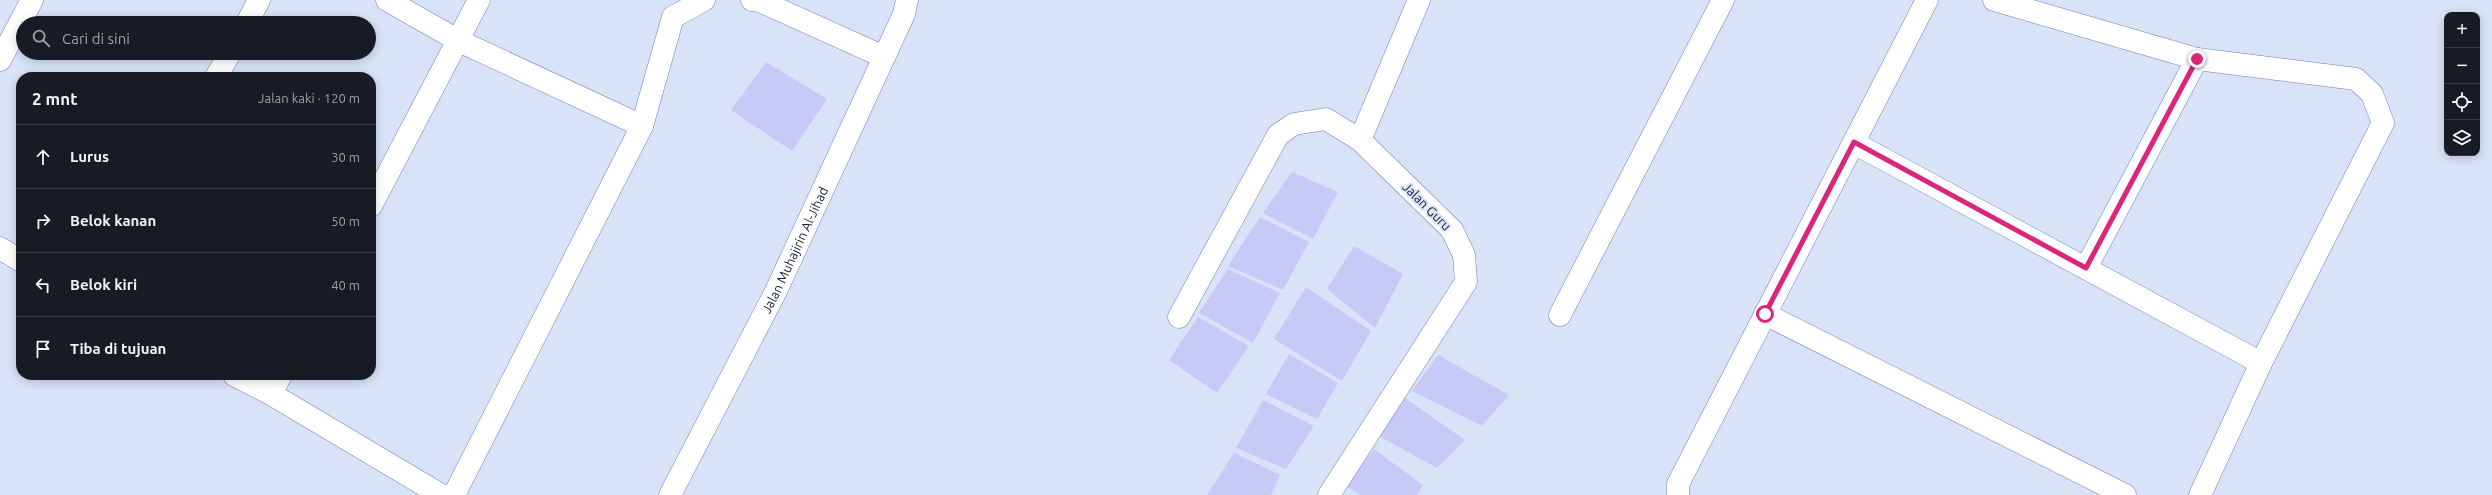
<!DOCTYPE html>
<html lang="id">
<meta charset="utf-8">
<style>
:root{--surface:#171b24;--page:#20242c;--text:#f1f3f6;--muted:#9ea1a6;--line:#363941}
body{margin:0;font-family:Ubuntu,sans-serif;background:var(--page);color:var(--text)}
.controls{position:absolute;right:12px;top:12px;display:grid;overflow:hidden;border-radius:8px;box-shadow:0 2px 10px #0003}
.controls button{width:36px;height:36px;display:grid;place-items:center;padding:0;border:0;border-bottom:1px solid var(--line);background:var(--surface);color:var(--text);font:20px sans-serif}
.stop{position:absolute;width:12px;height:12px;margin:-9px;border:3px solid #db2777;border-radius:50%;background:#fff}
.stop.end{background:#db2777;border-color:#fff;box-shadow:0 1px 4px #0008}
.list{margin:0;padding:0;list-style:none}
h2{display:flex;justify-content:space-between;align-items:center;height:52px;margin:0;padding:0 16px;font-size:17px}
h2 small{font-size:13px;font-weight:400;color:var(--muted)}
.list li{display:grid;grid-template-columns:26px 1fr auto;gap:12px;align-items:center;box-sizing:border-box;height:64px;padding:0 16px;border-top:1px solid var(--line)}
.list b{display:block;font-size:15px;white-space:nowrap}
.list em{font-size:13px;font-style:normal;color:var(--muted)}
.icon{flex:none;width:22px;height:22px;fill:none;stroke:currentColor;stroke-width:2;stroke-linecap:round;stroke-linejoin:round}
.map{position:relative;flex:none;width:2492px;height:495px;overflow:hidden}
.search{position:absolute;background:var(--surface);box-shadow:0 2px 10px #0003;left:16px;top:16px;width:360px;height:44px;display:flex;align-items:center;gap:10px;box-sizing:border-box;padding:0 14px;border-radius:22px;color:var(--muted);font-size:15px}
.panel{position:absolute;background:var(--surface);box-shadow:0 2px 10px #0003;left:16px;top:72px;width:360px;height:308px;border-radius:16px}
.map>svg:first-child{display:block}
.building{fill:#c7caf6}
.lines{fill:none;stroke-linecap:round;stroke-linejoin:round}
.street-casing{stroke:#6b85b3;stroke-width:23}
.street{stroke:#fff;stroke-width:22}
.route{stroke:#db2777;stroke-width:5}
.labels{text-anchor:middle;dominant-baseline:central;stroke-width:4;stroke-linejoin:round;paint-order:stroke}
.street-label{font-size:13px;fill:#0f192b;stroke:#d8e3f8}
</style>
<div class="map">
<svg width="2492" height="495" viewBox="0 0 2492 495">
<rect width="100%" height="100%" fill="#d8e3f8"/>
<path class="building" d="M766 62 827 99 792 151 731 110Z
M1292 172 1338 192 1313 239 1263 213Z
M1260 217 1309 242 1283 290 1228 266Z
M1354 246 1403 274 1375 328 1327 289Z
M1228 269 1280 293 1253 343 1199 313Z
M1306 287 1371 331 1342 381 1274 339Z
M1198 317 1249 346 1217 393 1169 360Z
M1289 354 1338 383 1317 419 1266 394Z
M1438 355 1509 395 1482 426 1412 391Z
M1404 397 1465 440 1437 468 1377 435Z
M1263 400 1314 426 1286 469 1236 448Z
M1374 449 1423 485 1417 495H1360L1346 486Z
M1234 453 1280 475 1271 495H1207Z"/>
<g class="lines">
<defs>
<g id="street">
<path d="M387 0 459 41 642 126"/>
<path d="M752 0 760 1 884 57"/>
<path d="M1994 0 2197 59 2356 79 2372 94 2383 123 2261 363 2200 495"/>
<path d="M247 23 259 0"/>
<path d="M0 60 32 0"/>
<path d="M216 77 230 53"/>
<path d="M1854 143 2261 363"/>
<path d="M371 206 479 0"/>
<path d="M0 248 21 261"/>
<path d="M2086 268 2197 59"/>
<path d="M1765 314 2125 495"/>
<path d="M1560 315 1723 0"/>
<path d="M1179 317 1278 135 1294 124 1326 119 1360 140"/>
<path d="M234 375 271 394 441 495"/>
<path d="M271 394 281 375"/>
<path d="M454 495 642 126 673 17 704 0"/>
<path id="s1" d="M670 495 776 291 904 14 907 0"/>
<path d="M1329 495 1466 282 1464 255 1452 230 1360 140 1419 0"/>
<path d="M1678 495V484L1927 0"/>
</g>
</defs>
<use href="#street" class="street-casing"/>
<use href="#street" class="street"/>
</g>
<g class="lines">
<path class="route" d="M1765 314 1854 142 2086 268 2197 59"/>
</g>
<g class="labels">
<g class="street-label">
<text transform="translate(1427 206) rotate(45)">Jalan Guru</text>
<text stroke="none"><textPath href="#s1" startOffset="275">Jalan Muhajirin Al-Jihad</textPath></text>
</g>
</g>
</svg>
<div class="controls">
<button>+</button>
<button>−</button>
<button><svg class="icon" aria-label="locate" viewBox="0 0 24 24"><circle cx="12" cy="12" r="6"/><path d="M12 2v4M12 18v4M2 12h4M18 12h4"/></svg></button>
<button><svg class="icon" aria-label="layers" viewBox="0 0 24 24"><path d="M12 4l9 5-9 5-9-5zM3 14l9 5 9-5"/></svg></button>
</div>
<div class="stop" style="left:1765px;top:314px"></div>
<div class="stop end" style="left:2197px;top:59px"></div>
<div class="search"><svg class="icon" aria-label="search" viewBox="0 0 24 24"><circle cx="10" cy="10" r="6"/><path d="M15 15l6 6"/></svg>Cari di sini</div>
<section class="panel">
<h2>2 mnt<small>Jalan kaki · 120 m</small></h2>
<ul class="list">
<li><svg class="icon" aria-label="ahead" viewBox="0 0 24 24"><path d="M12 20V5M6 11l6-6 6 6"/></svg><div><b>Lurus</b></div><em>30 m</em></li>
<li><svg class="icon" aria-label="right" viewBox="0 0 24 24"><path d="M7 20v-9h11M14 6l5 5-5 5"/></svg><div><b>Belok kanan</b></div><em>50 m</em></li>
<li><svg class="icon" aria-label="left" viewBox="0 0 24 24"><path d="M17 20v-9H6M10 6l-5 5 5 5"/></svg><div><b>Belok kiri</b></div><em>40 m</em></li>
<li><svg class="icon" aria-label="arrive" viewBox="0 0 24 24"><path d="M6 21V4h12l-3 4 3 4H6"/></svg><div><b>Tiba di tujuan</b></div></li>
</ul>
</section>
</div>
